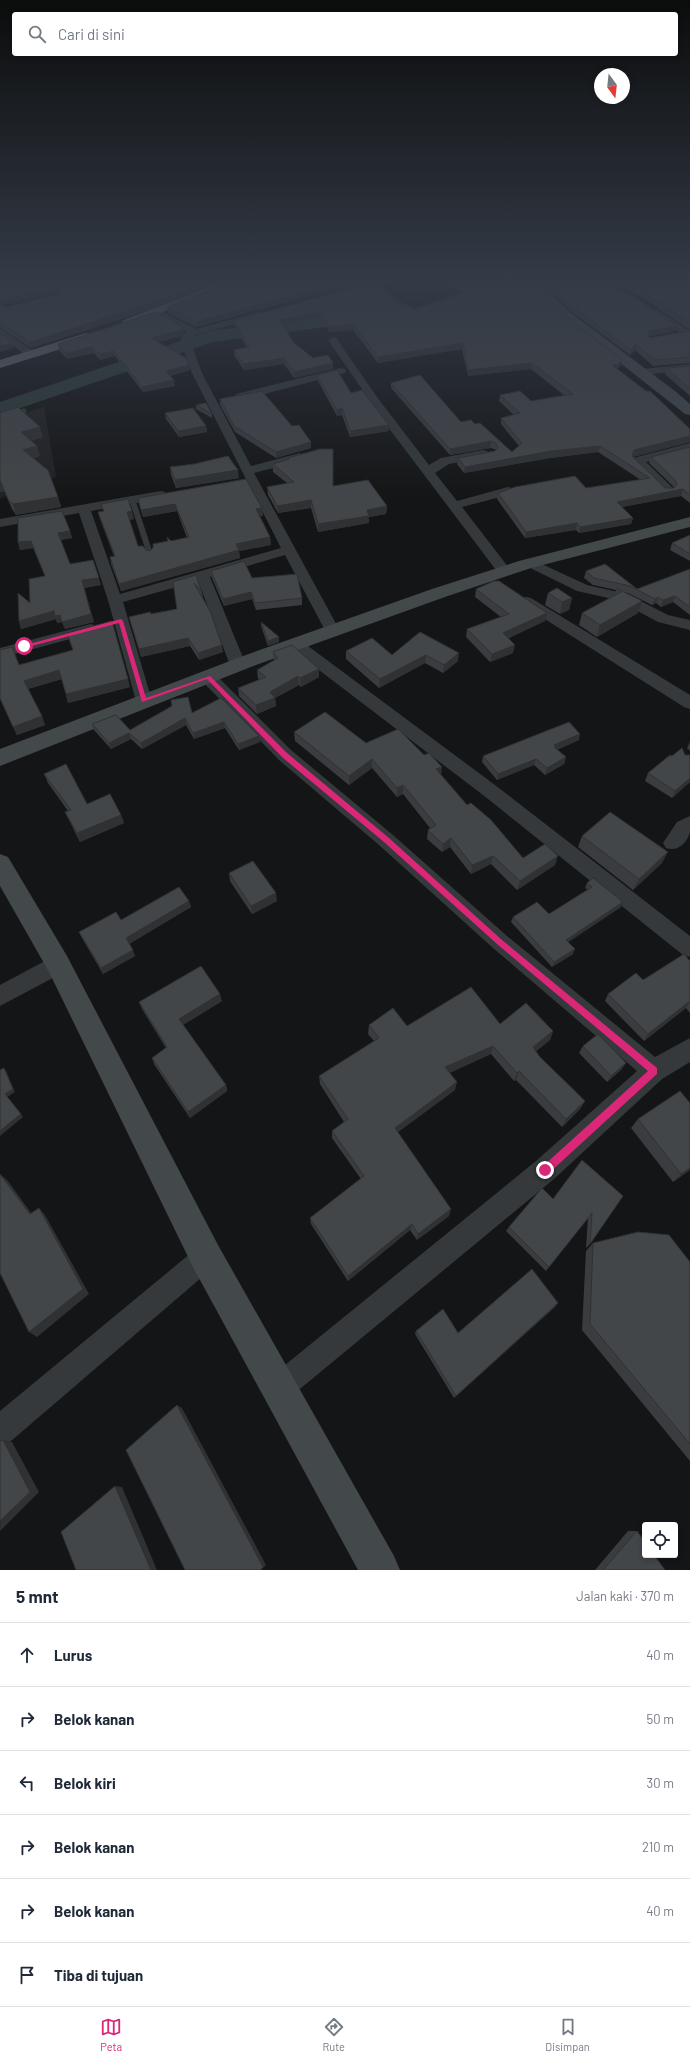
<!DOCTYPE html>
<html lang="id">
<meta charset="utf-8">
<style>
:root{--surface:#fff;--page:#f2f2f3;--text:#1f2937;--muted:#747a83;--line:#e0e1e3;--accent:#db2777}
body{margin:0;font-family:Barlow,sans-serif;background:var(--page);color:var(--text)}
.controls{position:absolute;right:12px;bottom:12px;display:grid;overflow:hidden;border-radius:4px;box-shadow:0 2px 6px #0003}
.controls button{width:36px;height:36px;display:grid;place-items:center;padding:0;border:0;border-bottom:1px solid var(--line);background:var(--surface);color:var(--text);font:20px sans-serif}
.compass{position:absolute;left:594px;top:68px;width:36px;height:36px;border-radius:50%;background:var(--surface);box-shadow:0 2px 6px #0003;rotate:165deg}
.stop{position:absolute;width:12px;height:12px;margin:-9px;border:3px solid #db2777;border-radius:50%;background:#fff}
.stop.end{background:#db2777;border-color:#fff;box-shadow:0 1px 4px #0008}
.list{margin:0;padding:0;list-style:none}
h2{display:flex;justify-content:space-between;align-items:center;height:52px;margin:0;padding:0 16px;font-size:17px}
h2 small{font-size:13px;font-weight:400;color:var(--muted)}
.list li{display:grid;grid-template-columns:26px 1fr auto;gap:12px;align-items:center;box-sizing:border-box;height:64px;padding:0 16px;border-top:1px solid var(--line)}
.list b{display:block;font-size:15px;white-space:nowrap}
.list em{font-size:13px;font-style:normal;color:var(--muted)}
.icon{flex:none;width:22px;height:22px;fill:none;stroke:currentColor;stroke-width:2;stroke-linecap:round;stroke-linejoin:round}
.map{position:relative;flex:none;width:690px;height:1570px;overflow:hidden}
.search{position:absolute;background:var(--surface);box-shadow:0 2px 6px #0003;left:12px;right:12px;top:12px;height:44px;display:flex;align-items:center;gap:10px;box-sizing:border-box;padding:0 14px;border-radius:4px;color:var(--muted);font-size:15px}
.sheet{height:436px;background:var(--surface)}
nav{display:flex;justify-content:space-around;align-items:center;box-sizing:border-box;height:56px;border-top:1px solid var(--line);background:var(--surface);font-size:11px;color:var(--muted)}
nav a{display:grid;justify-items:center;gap:2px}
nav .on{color:var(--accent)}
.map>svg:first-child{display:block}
.built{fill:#202123}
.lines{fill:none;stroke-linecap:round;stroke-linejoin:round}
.river{fill:#2d3b3b;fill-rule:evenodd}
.lane-far1{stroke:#35393b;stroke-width:5}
.lane{stroke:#35393b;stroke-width:6}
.street{fill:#35393b;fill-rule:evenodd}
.secondary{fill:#43484b;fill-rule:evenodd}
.highway{fill:#61696b;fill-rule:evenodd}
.wall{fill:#3a3c3f}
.shaded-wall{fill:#2f3133}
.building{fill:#434649;stroke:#2f3133}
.route{fill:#db2777}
</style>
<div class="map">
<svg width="690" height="1570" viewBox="0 0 690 1570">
<rect width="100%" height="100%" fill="#141516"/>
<path class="built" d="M44 407 56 477 0 499V421Z"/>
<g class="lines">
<path class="river" d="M555 279H593L591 283 547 291 493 294 487 293 484 289 487 285 493 284Z
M372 311 378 312 381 316 378 320 213 342 0 415V402L210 331Z"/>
<path class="lane-far1" d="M0 418 24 411"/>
<path class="lane" d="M132 499 150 554"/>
<path class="street" d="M74 279H89L64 288 69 290V296L44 302 39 299 60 293 56 290V285Z
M186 279H199L221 289 220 291H214Z
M381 279H396L379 285 405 305V309H399L371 288 350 294 346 291Z
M550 279H572L532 288 528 285 529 283Z
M599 279H608L607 281 626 292 622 295 619 294 598 284 597 282Z
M157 309 196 329 259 312 264 315 262 317 198 334 191 338 190 341 202 373 251 466 300 453 306 457 304 460 254 473 340 631 337 634H327L285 555 210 577 246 665 244 669 238 670 232 669 230 665 198 581 123 602 152 701 150 705 144 707 138 705 136 701 108 600 79 513 0 527V519L161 491 165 492 167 495 165 498 91 511 120 594 281 548 192 373 180 341 183 334 187 332 154 314V310Z
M656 309 690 331V335L663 339V335L679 332 653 314 651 312Z
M0 328 35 352 36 354 35 356H27L0 336Z
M333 337 336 338 377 397 429 465 441 458 483 450 487 451 489 454 487 457 449 464 435 473 457 501 508 487 512 488 514 491 512 494 462 507 509 568 511 571 509 574H499L391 431 328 340Z
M690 364V370L642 375 637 372 642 369Z
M341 368 345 369 346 371 345 373 253 397 240 399 235 396 236 394Z
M690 443V451L646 462 672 487 674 490 672 493H664L631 461 633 458Z
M531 559 587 585 627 594 668 615 690 620V630L658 622 617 600 577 591 526 566 524 563 526 560Z
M526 597 531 598 690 695V709L684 707 521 604 519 601 521 598Z
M91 624 96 626 99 629 96 632 0 658V648Z
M295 639 300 640 495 785 690 936V957L683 955 483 795 290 648 287 644 290 640Z
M208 672 214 673 291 750 393 835 507 936 655 1057 690 1038V1062L662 1079 554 1179 289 1398 279 1403 269 1398 264 1388 269 1378 536 1161 637 1071 493 948 379 845 279 760 202 681 200 677 202 673Z
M690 816C690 821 690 827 690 832 687 844 677 852 666 848L663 843 677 822Z
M58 954 66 957 69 964 66 971 0 1006V985Z
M206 1244 215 1248 219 1257 215 1266 11 1441 0 1445V1411L197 1248Z"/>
<path class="secondary" d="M522 279H534L570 312 675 391 690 404V415L685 414 562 317Z
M690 517V527L531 568 445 597 256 665 0 766V749L243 656 432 589 519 561Z
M0 854 8 857 67 956 218 1245 394 1556 400 1570H358L194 1269 49 972 0 886Z"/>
<path class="highway" d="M230 279H246L132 324H124L122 322 124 320Z
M86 333 90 334 92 337 90 340 0 368V360Z"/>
</g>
<path class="wall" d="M0 279 55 284V286L57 292 4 305H3L6 307 203 283V288L152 309 31 348 0 327Z
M204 279H225L214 284Z
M442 279H527L562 313 621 365 617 369 690 429V442L633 457 665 488H674L673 486 649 463 651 457 690 447V503L681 496 622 507 633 518 631 524 579 533 576 530 525 538 497 499 498 493 586 488 641 480 598 452 550 458 464 473 457 464 458 458 495 451 496 450 495 449 490 448 450 455 391 388V383L461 422 475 424 512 452 519 446 501 424V418L514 415 499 401 500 395 531 401 565 396 531 369 468 376 462 349 378 363 353 330 330 332 321 317 283 325 294 343 313 358 333 363V369L294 378 284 364 244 370 234 355V350L247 348 235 325V320L398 305 414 309 461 293Z
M611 279H690V330L640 296 611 281Z
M598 280 677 326 675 331 648 336 650 338 690 331V363L653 366 635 350 630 355 571 311 546 288 547 283Z
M219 287 196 327 168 313 167 307Z
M183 327 184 332 181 336 158 342 189 365 190 370 170 376 175 386 143 392 115 356 100 360 94 353 67 359 59 350 58 344Z
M690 366V396L665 374 667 368Z
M317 375 351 393 389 431 350 437 342 415 337 416 318 381Z
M220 399 292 426 311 448 276 458 235 432 220 405Z
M196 405 212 414V418L196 409Z
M0 412 43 437 31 441 37 446 40 456 34 458 58 497 61 507 16 515 12 509 4 491 0 492Z
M165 413 206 426 207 432 179 437 166 419Z
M288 458 333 486 387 506 386 514 369 517V523L318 532 311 508 278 513 268 495 267 487 287 483 273 472V464L288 459Z
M170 467 239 478 176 488 171 475Z
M138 498 262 508 263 516H260L270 537 271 545 239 551 240 558 121 591 111 564 110 557 114 556 100 519 98 512 103 511 101 504 134 519 129 520 138 546 146 550 150 551 171 541 187 538 177 511 143 517 139 505Z
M70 531 72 538 60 540 70 564 101 585 84 588 94 622 65 629 62 622 57 623 56 619 21 629 19 621 30 603 45 576 33 548 20 550 18 542Z
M690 535V561L670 550 672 543Z
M690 569V615L673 602 661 607 656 603 652 605 628 593 623 592 638 613 597 637 579 625 582 613 614 596 616 590 593 585 584 578 586 571 637 589Z
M211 571 252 578 302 598V605L256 610 252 599 224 606 212 578Z
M196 575 201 590 203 597 201 596 223 652 199 660 190 646 141 657 129 617 151 614 177 609Z
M476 589 545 621 508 638 513 653 490 662 466 637 467 629 501 617 475 597Z
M548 593 572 598 569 610 560 614 545 605Z
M261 622 279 637V642L268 646 261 626Z
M420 632 458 661 443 673 425 663 379 688 346 659V651L392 655Z
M67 633 130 687 68 703 62 679 28 689 45 725 17 735 0 699V650L19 665 73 650Z
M273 652 319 669V677L301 687 299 685 275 698 276 706 257 714 239 696 238 688 259 680 258 678 257 670 274 661Z
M221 698 260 742 239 750 225 728 194 739 186 725 142 749 131 739 111 749 94 730 92 724 130 730 192 713Z
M294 732 366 743 441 775 467 805 523 858 555 865 517 890 491 864 471 874 450 847 442 852 427 839 428 830 430 828 403 794 397 797 372 768 349 785 295 741Z
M579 740 557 750 566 757 564 764 545 775 534 765 497 780 482 762 483 756Z
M690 741V750L687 749Z
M685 755H690V782L672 798 645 781 648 773 672 756Z
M44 774 87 804 121 815 124 823 80 842 65 812 68 811 48 783Z
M582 836 662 863 633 890 578 847Z
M229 873 277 901 252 914 230 881Z
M587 883 621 907 568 942 573 954 552 967 511 922 513 917 549 914 588 890 585 888Z
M189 901 191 907 129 944 135 956 103 974 82 938 79 932Z
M690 961V1013L686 1008 644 1041 605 1001 608 994Z
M222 1001 183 1025 226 1085 227 1091 190 1118 154 1064 152 1058 166 1048 142 1009 139 1002Z
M500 1024 553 1031 550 1040 536 1051 539 1056 585 1101 580 1109 562 1127 516 1080 514 1081 491 1054 449 1073 455 1090 398 1132 449 1216 417 1240 410 1230 348 1281 311 1224 310 1218 361 1179 332 1138V1131L344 1122 320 1084 319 1076 374 1041 368 1034 369 1025 407 1026Z
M583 1046 622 1069 607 1082 579 1053Z
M690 1103V1170L673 1182 631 1128 638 1119Z
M623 1196 590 1244 586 1248 588 1218 546 1271 506 1231 509 1227 553 1199Z
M593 1243 690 1262V1461L582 1330 586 1251Z
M555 1307 454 1398 415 1334 416 1331 458 1333Z
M628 1531H637L665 1570H595Z"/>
<path class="shaded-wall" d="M54 279H68L55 284V287L57 292 4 305 1 308 0 302 2 299 53 285Z
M213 279H225L214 284Z
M353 279H373L196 327V322Z
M203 283V288L152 309 31 348 30 342Z
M321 312V317L280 325V320Z
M353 324V330L330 332V327Z
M677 326 675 331 648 337 649 331Z
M183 327 184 332 181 336 152 343 151 338Z
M12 343 14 348 0 352V346Z
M463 343 462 349 378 363V357Z
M636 344 635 350 630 355 631 350Z
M92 347 94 353 67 359 66 353Z
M114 351 115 356 100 360 99 354Z
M284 358V364L244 370 243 364Z
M622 360 621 365 616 370 612 365Z
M333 363V369L294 378V372Z
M532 363 531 369 468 376V370Z
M189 365 190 370 167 377 166 371Z
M174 380 175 386 143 392 142 387Z
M342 408V415L337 416V410Z
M389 425V431L350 437V431Z
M206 426 207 432 179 437 178 431Z
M40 427 43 437 24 443 21 432Z
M690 436V442L633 457 632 456 634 450Z
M491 441 490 448 450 455V449Z
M311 442V448L276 458V452Z
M37 446 40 456 27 461 23 450Z
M600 446 598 452 550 458 464 473 465 467 551 451Z
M238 470 239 478 176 488 175 480Z
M0 480 4 491 0 492Z
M683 489 681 496 615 508 617 502Z
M58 497 61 507 16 515 13 504Z
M311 500V508L278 513 277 506Z
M175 504 177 511 143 517 141 510Z
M387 506 386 514 369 517V523L318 532V524L367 510Z
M262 508 263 516 257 517 256 509Z
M132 511 134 519 129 520 127 512Z
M633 518 631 524 579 533 580 527Z
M577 523 576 530 525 538 526 532Z
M70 531 72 538 60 540 58 533Z
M270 537 271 545 239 551 240 558 121 591 119 584 236 544Z
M31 541 33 548 20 550 18 542Z
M99 578 101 585 84 588 82 580Z
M251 592 252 599 224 606 223 599Z
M675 596 673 602 661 607 663 600Z
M658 597 656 603 652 605 655 599Z
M572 598 569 610 560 614 562 602Z
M642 601 638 613 597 637 600 625Z
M54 611 60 615 62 622 57 623 56 619 21 629 19 621Z
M547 613 545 621 501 642 503 633Z
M91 614 94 622 65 629 62 622Z
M279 637V642L268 646V641Z
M188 638 190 646 141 657 139 649Z
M222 645 223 652 199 660 198 653Z
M515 645 513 653 490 662 492 654Z
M459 653 458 661 443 673 444 665Z
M426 655 425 663 379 688 380 679Z
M319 669V677L301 687 300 678Z
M59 670 62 679 27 689 24 681Z
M298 676 299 685 275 698 276 706 257 714 256 705 270 692Z
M128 679 130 687 68 703 66 694Z
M42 716 45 725 17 735 13 727Z
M185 718 186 725 142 749 141 743Z
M224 722 225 728 194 739 193 733Z
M129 733 131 739 111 749 109 743Z
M580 734 579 740 554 751V753V745Z
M259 736 260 742 239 750 238 744Z
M566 757 564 764 545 775 547 768Z
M372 759V768L349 785V776Z
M536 759 534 765 497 780 498 774Z
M442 767 441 776 436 769Z
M690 778V782L672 798 675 791Z
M403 785V794L397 797V788Z
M121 815 124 823 80 842 77 833Z
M451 838 450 847 442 852 443 844Z
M668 852 662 863 633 890 639 879Z
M493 856 491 864 471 874 472 865Z
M558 856 555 865 517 890 520 881Z
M276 893 277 901 252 914 251 906Z
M189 901 191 907 128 944 126 938Z
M623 902 621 907 564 945 566 940Z
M575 949 573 954 552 967 554 962Z
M133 950 135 956 103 974 101 968Z
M220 994 222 1001 181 1026 179 1019Z
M690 1001 686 1008 644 1041 648 1034Z
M553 1031 550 1040 530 1056 533 1047Z
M493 1046 491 1054 443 1076 445 1067Z
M626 1063 622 1069 607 1082 611 1076Z
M4 1068 6 1071 15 1092 7 1097 5 1094Z
M519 1071 516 1080 514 1081 517 1073Z
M457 1082 455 1090 394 1135 395 1128Z
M226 1085 227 1091 190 1118 188 1112Z
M585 1101 580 1109 562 1127 566 1119Z
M21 1114 23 1117 0 1136V1131Z
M690 1168V1170L673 1182 681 1174Z
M0 1174 8 1181 37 1221 30 1214Z
M39 1208 45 1215 89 1294 37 1337 29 1332Z
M451 1209 449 1216 417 1240 418 1234Z
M412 1224 410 1230 348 1281V1276Z
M558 1303 555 1307 454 1398 456 1396Z
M177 1405 182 1408 266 1565 261 1570H260Z
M3 1440 12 1442 39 1492 0 1531Z
M115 1486 122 1487 157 1570H151Z"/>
<path class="building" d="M0 279H54L53 285 55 287 2 299 0 302Z
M75 279H195L203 283 152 303 30 342 0 322V303L6 307 68 292 67 283Z
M235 279H353L196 322 167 307 219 287Z
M450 279H527L562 313 622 360 618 365H612L646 391H650L690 429V436L634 450 632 456 665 488H674L677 485 675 480 651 457 690 447V495L683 489 617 502 633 518 580 527 577 523 526 532 498 493 515 487 575 476 586 488 650 478 600 446 551 451 465 467 458 458 495 451 498 448 496 443 491 441 450 449 391 383 420 375 461 422 471 420 475 424 480 423 512 452 522 443 501 418 520 413 500 395 520 391 531 401 573 394 532 363 468 370 463 343 378 357 353 324 330 327 321 312 280 320 294 343 313 358 328 355 333 363 294 372 284 358 243 364 234 350 249 347 235 320 371 283 398 305 406 304 414 309 467 292Z
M579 279H598L634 297 677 326 649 331 648 336 650 338 690 331V357L655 360 636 344 631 350 572 305 547 283Z
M619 279H690V323L641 290Z
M156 312 183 327 181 330 151 338 186 358 189 365 166 371 174 380 142 387 114 351 99 354 92 347 66 353 58 344Z
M0 334 12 343 0 346Z
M690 366V389L667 368Z
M337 370 351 393 362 390 389 425 350 431 342 408 337 410 317 375Z
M262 391 292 426 299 425 311 442 276 452 234 426 220 399Z
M206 403 212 414 196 405Z
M18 407 40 427 21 432 37 446 23 450 48 470 58 497 13 504 8 499 0 480V412H3Z
M193 408 206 426 178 431 165 413Z
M320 449H333V486L368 480 387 506 367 510 369 516 318 524 311 500 277 506 267 487 294 482 273 464 289 459 288 458Z
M228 456 238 470 175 480 170 467 194 464Z
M246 479 262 508 256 509 270 537 236 544 239 550 119 584 110 557 115 556 98 512 104 511 101 504 128 499 132 511 127 512 138 546H143L146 550 150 551 153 548V544L168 541 167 537 171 541 189 537 175 504 141 510 138 498Z
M62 511 70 531 58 533 70 564 93 560 99 578 82 580 91 614 62 622 60 615 55 616 54 611 19 621 18 593 30 603 29 579 45 576 31 541 18 542V518Z
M690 535V554L672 543Z
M244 561 252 578 297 574 302 598 255 603 251 592 223 599 211 571Z
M605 564 637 589 690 569V607L675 596 663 600 658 597 655 599 630 586 594 578 586 571Z
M196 575 201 590 194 583 210 611 222 645 198 653 188 638 139 649 129 617 150 612 151 614 177 609 173 582Z
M494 581H499L547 613 503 633 515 645 492 654 467 629 509 614 476 589Z
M557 588 572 598 562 602 548 593Z
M616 588 642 601 600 625 582 613 621 592Z
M112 621 128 679 66 694 59 670 24 681 42 716 13 727 0 698V650L12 647 19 665 73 650 67 633Z
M261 622 279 637 268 641Z
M420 632 459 653 444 665 426 655 380 679 346 651 372 638 392 655Z
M292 645 319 669 300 678 298 676 270 692 275 698 256 705 238 688 266 677 257 670 278 658 273 652Z
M188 697 192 713 221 698 259 736 238 744 224 722 193 733 185 718 141 743 129 733 109 743 92 724 116 715 130 730 172 706 171 700Z
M325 712 366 743 398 729 424 755 429 753 442 767 436 769 467 805 471 803 491 820 523 858 545 844 558 856 520 881 493 856 472 865 451 838 443 844 428 830 436 825 403 785 397 788 372 759 349 776 294 732Z
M569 722 580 734 554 745 556 747H554L566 757 547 768 536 759 498 774 483 756Z
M682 748 685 755H690V778L675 791 648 773 670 755 672 756Z
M66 764 87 804 110 794 121 815 77 833 65 812 71 810 44 774Z
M610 812 668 852 639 879 582 836Z
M253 861 276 893 251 906 229 873Z
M593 878 623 902 566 940 575 949 554 962 513 917 537 902 549 914 592 887 587 883Z
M179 887 189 901 126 938 133 950 101 968 79 932 116 912 121 920Z
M684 954 690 961V1001L648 1034 608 994 636 973 643 980Z
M201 966 220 994 179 1019 226 1085 188 1112 152 1058 167 1047 139 1002Z
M471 987 500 1024 526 1003 553 1031 533 1047 539 1056 585 1101 566 1119 519 1071 517 1073 493 1046 445 1067 457 1082 395 1128 451 1209 418 1234 412 1224 348 1276 310 1218 364 1176 332 1131 348 1119 319 1076 379 1038 369 1025 393 1008 407 1026Z
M598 1034 626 1063 611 1076 583 1046Z
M4 1068 13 1089 5 1094 21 1114 0 1131V1070Z
M680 1091 690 1103V1168L681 1174 638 1119Z
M582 1160 623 1196 590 1244 592 1213 549 1267 509 1227 542 1188 553 1199Z
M0 1174 30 1214 39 1208 83 1289 29 1332 0 1273Z
M638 1232 669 1235 690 1262V1444L590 1324 593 1243Z
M532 1269 558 1303 456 1396 416 1331 443 1309 458 1333Z
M177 1405 263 1567 260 1570H185L126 1450Z
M3 1440 30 1492 0 1521V1441Z
M115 1486 151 1570H76L61 1532Z
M637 1531 645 1542V1555H654L665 1570H603Z"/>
<linearGradient id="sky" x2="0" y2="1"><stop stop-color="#0b0c0c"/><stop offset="0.56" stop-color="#343b47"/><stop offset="1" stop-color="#343b47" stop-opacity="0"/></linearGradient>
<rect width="690" height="499" fill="url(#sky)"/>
<path class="route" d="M121 619 123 621 146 698 210 676 287 753 389 838 502 940 657 1068V1074L549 1173H542V1167L648 1071 497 944 384 842 282 757 207 679 142 702 119 623 24 648 22 646Z"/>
</svg>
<div class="controls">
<button><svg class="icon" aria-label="locate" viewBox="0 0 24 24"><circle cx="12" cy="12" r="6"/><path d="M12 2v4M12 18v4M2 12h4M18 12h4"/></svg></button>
</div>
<svg class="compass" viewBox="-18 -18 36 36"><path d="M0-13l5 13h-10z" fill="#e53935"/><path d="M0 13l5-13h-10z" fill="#747a83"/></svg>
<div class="stop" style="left:24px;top:646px"></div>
<div class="stop end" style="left:545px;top:1170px"></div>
<div class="search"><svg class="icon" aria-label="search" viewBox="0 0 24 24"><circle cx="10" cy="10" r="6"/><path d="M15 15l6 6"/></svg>Cari di sini</div>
</div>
<section class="sheet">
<h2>5 mnt<small>Jalan kaki · 370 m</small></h2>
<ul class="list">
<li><svg class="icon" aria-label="ahead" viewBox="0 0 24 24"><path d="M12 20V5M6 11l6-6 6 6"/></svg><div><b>Lurus</b></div><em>40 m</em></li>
<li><svg class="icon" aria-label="right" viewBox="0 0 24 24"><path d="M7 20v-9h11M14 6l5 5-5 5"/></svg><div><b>Belok kanan</b></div><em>50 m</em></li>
<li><svg class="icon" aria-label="left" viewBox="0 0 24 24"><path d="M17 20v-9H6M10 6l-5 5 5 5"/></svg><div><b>Belok kiri</b></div><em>30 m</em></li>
<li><svg class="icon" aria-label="right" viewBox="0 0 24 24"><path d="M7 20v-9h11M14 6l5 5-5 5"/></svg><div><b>Belok kanan</b></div><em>210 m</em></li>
<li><svg class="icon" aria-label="right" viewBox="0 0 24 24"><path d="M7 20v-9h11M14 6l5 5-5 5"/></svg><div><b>Belok kanan</b></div><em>40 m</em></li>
<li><svg class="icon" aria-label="arrive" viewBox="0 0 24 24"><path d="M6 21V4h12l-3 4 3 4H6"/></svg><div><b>Tiba di tujuan</b></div></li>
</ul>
</section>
<nav>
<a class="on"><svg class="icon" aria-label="map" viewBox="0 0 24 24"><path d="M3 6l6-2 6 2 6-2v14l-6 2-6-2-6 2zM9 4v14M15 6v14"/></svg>Peta</a>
<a><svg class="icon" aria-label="directions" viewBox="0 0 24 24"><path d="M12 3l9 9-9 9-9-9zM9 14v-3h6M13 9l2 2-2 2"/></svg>Rute</a>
<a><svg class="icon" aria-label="saved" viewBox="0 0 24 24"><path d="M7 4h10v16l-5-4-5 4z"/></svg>Disimpan</a>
</nav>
